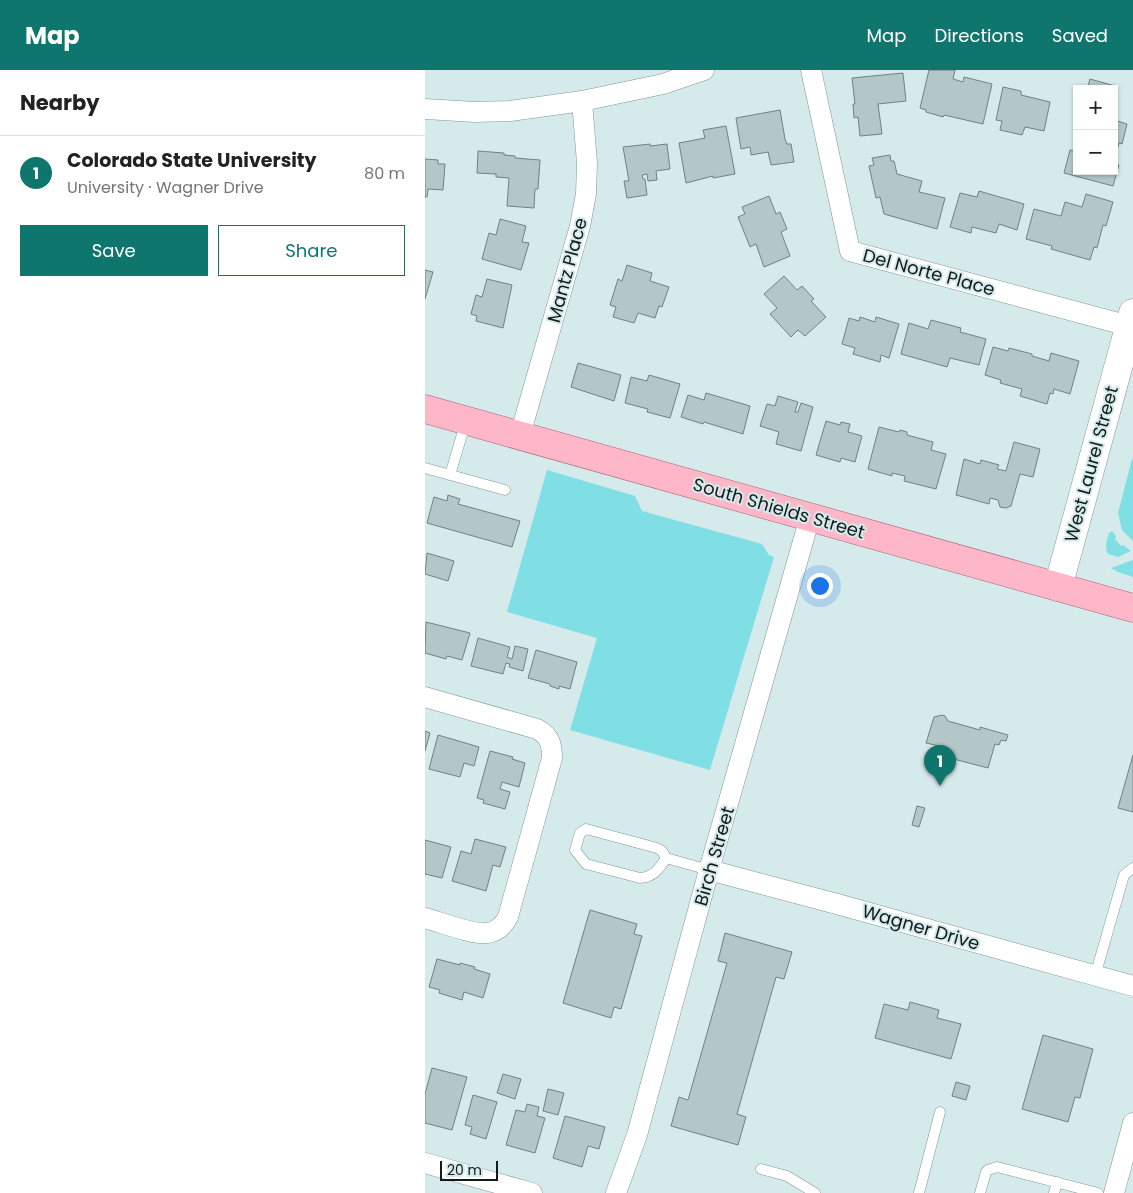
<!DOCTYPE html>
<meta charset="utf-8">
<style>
:root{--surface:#fff;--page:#f6f6f6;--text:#222;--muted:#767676;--line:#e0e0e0;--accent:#0f766e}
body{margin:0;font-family:Poppins,sans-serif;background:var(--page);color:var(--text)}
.controls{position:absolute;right:15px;top:15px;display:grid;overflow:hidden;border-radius:0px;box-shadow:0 1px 4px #0004}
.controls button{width:45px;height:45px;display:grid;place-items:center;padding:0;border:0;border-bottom:1px solid var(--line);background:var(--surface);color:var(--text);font:25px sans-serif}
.scale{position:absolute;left:15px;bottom:12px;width:58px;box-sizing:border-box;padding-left:5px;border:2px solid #131a1b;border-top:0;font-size:14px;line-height:18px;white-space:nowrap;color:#131a1b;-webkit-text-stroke:4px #d5eaeb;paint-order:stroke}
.you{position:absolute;left:394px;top:515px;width:18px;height:18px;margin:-12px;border:4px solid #fff;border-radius:50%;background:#1a73e8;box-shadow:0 0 0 8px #1a73e833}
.badge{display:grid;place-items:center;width:32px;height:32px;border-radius:50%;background:var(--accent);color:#fff;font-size:16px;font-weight:700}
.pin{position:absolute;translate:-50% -41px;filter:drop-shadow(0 1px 2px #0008)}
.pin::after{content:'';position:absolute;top:26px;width:18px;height:15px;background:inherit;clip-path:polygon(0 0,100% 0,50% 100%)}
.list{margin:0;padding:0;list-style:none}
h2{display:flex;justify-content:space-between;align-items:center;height:65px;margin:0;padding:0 20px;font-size:21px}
h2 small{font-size:16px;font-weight:400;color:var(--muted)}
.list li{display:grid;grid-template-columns:32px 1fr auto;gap:15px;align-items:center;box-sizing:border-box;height:75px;padding:0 20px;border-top:1px solid var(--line)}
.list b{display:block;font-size:19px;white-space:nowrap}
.list p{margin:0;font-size:16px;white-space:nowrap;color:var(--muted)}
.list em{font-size:16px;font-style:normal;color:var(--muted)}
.actions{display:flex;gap:10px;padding:15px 20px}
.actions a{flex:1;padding:11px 0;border:1px solid var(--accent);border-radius:0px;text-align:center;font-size:18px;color:var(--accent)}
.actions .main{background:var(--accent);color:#fff}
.map{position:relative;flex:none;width:708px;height:1123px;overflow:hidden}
header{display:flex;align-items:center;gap:30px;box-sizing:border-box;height:70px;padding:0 25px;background:var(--accent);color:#fff}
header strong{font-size:24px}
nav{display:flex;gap:28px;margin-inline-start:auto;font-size:18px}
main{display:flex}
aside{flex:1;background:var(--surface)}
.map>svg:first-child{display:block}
.green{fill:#80dfe4}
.building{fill:#b3c7c8;stroke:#708283}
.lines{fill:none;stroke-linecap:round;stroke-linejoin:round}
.service-casing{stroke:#839797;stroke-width:11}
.minor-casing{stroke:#839797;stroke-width:21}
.secondary-casing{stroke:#839797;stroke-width:29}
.primary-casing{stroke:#aa6173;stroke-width:29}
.service{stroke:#fff;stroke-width:10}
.minor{stroke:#fff;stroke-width:20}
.secondary{stroke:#fff;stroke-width:28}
.primary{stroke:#fdb7c8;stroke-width:28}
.labels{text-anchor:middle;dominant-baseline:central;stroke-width:4;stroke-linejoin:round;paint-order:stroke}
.street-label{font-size:18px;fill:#131a1b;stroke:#d5eaeb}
</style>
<header>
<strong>Map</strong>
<nav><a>Map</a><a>Directions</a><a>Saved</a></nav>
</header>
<main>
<aside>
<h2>Nearby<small></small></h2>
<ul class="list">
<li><span class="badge">1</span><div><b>Colorado State University</b><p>University · Wagner Drive</p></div><em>80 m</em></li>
</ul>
<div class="actions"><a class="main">Save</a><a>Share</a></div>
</aside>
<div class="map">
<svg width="708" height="1123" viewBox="0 0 708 1123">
<rect width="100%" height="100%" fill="#d5eaeb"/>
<path class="green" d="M707 389 708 390V471L697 460 693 443Z
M122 400 210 426 217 441 337 474 344 485 349 487 285 700 145 660 172 568 82 542Z
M687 461 691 466 690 469 696 476 698 475 706 481 693 487 683 484C679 477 682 470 684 463Z
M708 490V507L693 502 686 498Z"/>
<path class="building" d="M504 0H530L528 9 538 12 539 7 567 14 558 54 519 45 518 47 501 42V40L495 38Z
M478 3 481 31 453 34 457 64 435 66 433 47 429 48 428 34H430L427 8Z
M665 9 690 16 689 19H662Z
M578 17 596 21V25L625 32 619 61 600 57 597 65 575 60 577 51 571 50Z
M355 40 360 69 362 74H366L369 92 346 95 343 82 326 85 325 77 316 79 311 48Z
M689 50 702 54 697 74 694 73 689 91Z
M301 56 310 104 288 108V106L261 113 254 73 280 68 278 60Z
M225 74V76L242 74 245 99 231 101 232 110 223 111 222 104 217 105 218 109H220L222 125 202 128 199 111H204L198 77Z
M645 80 652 82V101H689V94L694 95 688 116 639 103Z
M53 81 79 83V85L90 86V88L115 90 113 119H110L109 138 82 136 84 108 71 107V104L52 103Z
M465 85 466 91H469L472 104 497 111 494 122 520 128 512 159 459 144 455 127 451 128 444 96 449 95 447 88Z
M0 89 13 90V94H20L18 120 3 119 2 127H0Z
M554 121 599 134 592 160 574 154 571 163 547 157 546 163 525 157 535 123 552 127Z
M661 124 688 132 681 156 678 155 672 178 669 177 665 190 626 179 627 176 601 169 609 139 636 146 640 132 657 137Z
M344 126 351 144 355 142 362 159 356 162 365 186 339 197 331 174 325 177 313 147 320 144 317 137Z
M75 149 101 156 97 172 104 173 96 200 57 189 64 163 71 165Z
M202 195 227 203 225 211 244 217 237 237 234 236 230 248 213 243 209 253 188 247 191 237 185 235 193 209 197 211Z
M0 200 8 202 0 229Z
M359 206 372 220 377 216 389 229 386 231 401 247 380 266 373 260 366 267 345 244 352 238 339 224Z
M62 209 87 215 78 258 51 251 52 246 46 244 51 225 57 227Z
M435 247 450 252 451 247 474 254 464 288 456 285 455 292 428 284 430 278 417 274 424 248 434 251Z
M506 250 536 258 535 262 561 269 554 295 525 288 522 297 476 284 484 253 503 259Z
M568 277 583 281 584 278 607 284V286L624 291 626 283 654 291 645 324 629 319 628 324 625 323 622 334 595 326 597 319 575 313 576 310 560 305Z
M153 293 196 305 189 331 146 317Z
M224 305 255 314 245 348 222 342 223 339 200 333 206 307 222 311Z
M281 323 325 336 318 364 279 352 278 354 256 347 263 325 279 330Z
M353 326 373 332 370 342H373L376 333 388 337 376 381 351 374 354 362 335 356 342 334 350 336Z
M401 351 415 355 416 352 425 354 423 362 437 366 430 392 416 388 415 392 391 385Z
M454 357 474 362 475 360 482 362V365L508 372 506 380 521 384 511 419 479 411 480 406 467 403V406L443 399Z
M589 372 615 379 608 407 595 404 586 436 581 438 575 437 573 430 565 428 564 434 531 425 539 389 555 394 556 390 574 395 572 399 581 401Z
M23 425 35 429 33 434 95 451 87 477 2 453 9 427 22 431Z
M2 483 29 491 23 511 0 504Z
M1 552 45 563 37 590 22 586 21 589 0 583Z
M53 568 85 577 82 587 87 589 90 576 103 579 98 601 84 597 85 594 81 593 78 604 46 596Z
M111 580 152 592 145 619 134 616V619L125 616V614L103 608Z
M517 645 520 646 523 651 555 660V657L583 665 581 671 576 670 574 675 570 674 563 698 517 686 519 677 501 673 509 647Z
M0 661 5 663 0 681Z
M13 665 54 677 49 696 39 693 35 707 4 699Z
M65 681 88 687 87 689 100 693 94 717 77 712 75 719 85 722 80 739 58 733 59 730 52 728Z
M708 685V742L693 738Z
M492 736 500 738 494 757 487 755Z
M50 769 81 777 75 797 68 795 61 821 27 811 36 781 46 784Z
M0 770 26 777 17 808 0 804Z
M165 840 212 854 209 864 217 866 196 939 189 937 186 948 138 933Z
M300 863 367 882 359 909 351 907 312 1044 321 1047 313 1075 246 1056 254 1027 263 1030 302 893 293 891Z
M12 889 35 895V893L50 897 49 899 65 904 58 928 39 922 37 930 14 923 15 920 4 917Z
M485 932 514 940 512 948 536 954 526 989 450 968 459 934 483 940Z
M618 965 668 979 655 1028 650 1027 643 1052 597 1039Z
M7 998 42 1007 27 1060 0 1053V1024Z
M78 1004 96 1009 90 1029 72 1023Z
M531 1012 545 1016 541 1030 527 1026Z
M123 1019 139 1023 133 1045 118 1041Z
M48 1025 72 1032 61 1069 45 1064 47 1057 40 1055Z
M102 1034 114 1037 112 1046 120 1048 110 1083 81 1075 91 1040 100 1042Z
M140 1046 180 1057 174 1079 163 1076 157 1097 128 1088Z"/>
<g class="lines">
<defs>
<path id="service" d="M0 398 80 420
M25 405 41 351
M241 788C234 799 229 807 215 808L161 794 150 780 155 763 161 759 232 778 237 781 241 788 284 800
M670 906 699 805 708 798
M336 1099 362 1106 390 1123
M494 1123 515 1042
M555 1123 561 1102 563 1100 572 1097 673 1123
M629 1123 632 1112"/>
<path id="minor" d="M386 0 425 181 704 256
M0 39 50 42 85 41 157 31 238 14 279 0
M95 365 155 156 161 124 162 93 157 31
M0 627 112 659C125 666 127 674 127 688L83 847C78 856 72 862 62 863 48 865 15 852 0 848
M284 800 412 834 708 916
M0 1093 107 1123
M191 1123 212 1065 284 800 385 447
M689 1123 708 1053"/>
<path id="secondary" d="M633 517 708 243"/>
<path id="primary" d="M0 339 708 538"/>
</defs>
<use href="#service" class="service-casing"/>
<use href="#minor" class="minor-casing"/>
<use href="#secondary" class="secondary-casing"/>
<use href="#primary" class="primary-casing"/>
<use href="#service" class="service"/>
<use href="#minor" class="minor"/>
<use href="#secondary" class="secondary"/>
<use href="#primary" class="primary"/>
</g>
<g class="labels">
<g class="street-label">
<text transform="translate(142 200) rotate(-75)">Mantz Place</text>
<text transform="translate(504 202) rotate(15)">Del Norte Place</text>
<text transform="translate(666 394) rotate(-75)">West Laurel Street</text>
<text transform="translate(354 438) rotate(16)">South Shields Street</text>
<text transform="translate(289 786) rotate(-74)">Birch Street</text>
<text transform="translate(496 857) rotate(16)">Wagner Drive</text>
</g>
</g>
</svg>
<div class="controls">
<button>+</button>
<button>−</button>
</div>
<div class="scale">20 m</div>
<div class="you"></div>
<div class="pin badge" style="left:515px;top:716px">1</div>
</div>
</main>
